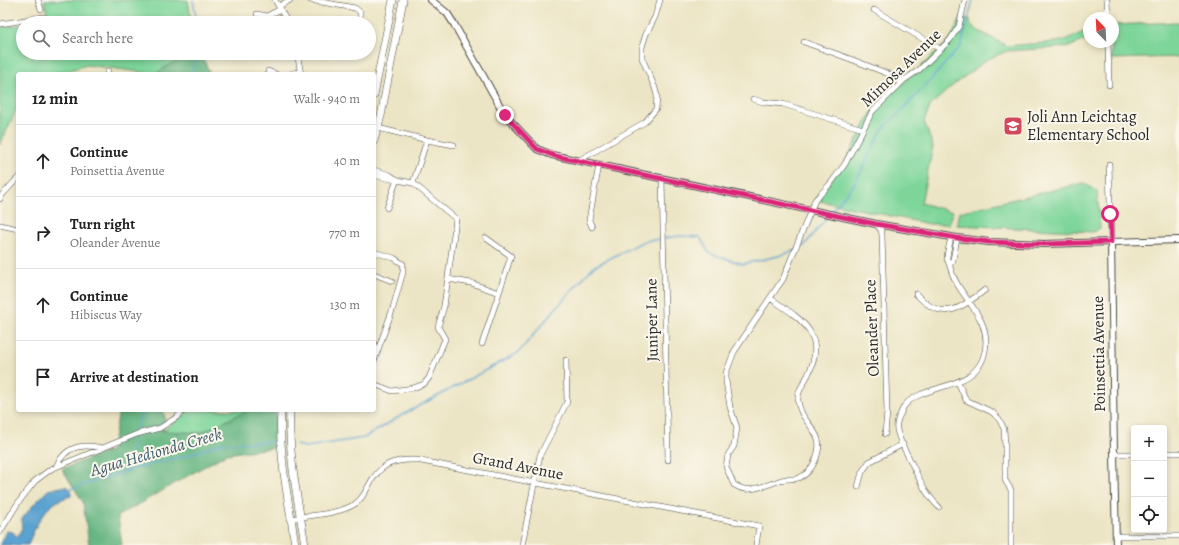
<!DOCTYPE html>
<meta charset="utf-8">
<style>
:root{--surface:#fff;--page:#f6f6f6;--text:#222;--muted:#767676;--line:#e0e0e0}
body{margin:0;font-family:Alegreya,serif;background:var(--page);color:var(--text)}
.controls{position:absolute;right:12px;bottom:12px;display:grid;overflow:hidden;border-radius:4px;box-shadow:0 2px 6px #0003}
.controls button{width:36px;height:36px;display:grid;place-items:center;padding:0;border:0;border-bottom:1px solid var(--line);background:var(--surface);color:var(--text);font:20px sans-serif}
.compass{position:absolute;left:1083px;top:12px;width:36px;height:36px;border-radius:50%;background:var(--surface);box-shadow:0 2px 6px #0003;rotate:336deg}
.stop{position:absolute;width:12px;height:12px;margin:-9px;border:3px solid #db2777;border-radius:50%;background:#fff}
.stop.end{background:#db2777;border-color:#fff;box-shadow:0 1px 4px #0008}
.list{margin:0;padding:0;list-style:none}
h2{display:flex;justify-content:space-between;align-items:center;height:52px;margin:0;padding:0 16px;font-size:17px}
h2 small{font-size:13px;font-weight:400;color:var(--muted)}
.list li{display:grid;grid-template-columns:26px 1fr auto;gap:12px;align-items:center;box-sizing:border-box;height:72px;padding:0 16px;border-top:1px solid var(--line)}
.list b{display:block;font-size:15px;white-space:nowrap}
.list p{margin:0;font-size:13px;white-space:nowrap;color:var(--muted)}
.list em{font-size:13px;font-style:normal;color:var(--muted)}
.icon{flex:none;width:22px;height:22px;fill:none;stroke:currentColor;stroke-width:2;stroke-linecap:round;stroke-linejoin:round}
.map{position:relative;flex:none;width:1179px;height:545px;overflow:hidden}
.search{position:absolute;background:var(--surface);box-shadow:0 2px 6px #0003;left:16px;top:16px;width:360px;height:44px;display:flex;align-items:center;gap:10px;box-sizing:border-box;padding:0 14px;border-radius:22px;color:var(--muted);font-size:15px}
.panel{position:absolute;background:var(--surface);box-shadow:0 2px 6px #0003;left:16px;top:72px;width:360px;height:340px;border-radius:4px}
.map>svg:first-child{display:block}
.green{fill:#7dd59a;stroke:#548062}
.forest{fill:#66b682;stroke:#487056}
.water{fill:#5aa2d0;stroke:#42667e}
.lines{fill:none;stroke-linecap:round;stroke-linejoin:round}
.stream{stroke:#5aa2d0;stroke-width:1.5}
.minor-casing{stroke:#484742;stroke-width:6}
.tertiary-casing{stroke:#484742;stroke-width:8}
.secondary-casing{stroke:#484742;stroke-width:8}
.minor{stroke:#fff;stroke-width:5}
.tertiary{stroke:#fff;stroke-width:6}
.secondary{stroke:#fff;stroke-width:7}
.route{stroke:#db2777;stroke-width:5}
.labels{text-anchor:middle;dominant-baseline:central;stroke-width:4;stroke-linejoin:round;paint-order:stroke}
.street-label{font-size:16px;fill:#2b2b2b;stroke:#fbf7ec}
.poi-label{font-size:16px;fill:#2b2b2b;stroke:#fbf7ec;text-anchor:start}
.water-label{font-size:17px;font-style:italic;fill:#3e5b6d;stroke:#fbf7ec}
</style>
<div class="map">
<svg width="1179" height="545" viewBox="0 0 1179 545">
<rect width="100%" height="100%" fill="#fbf7ec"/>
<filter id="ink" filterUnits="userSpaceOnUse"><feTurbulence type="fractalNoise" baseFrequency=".025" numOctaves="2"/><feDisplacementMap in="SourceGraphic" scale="8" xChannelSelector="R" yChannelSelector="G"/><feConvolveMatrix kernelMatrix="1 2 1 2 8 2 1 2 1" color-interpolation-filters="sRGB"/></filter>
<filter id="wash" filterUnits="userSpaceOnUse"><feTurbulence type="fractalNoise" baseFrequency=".012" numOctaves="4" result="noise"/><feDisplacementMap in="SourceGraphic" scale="16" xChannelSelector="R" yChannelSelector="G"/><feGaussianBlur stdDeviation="0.9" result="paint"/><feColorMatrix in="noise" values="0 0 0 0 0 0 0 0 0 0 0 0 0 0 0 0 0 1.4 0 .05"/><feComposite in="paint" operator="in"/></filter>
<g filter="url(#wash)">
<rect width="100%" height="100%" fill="#ece5c5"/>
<path class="green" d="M44 0H188L192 23H32L41 20 47 13Z
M962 16 964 18 970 19 971 25 977 30 1007 46 1056 42 1064 40 1089 30V38L1069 47 1007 51 986 60 951 87 931 105 924 121 933 147 921 203 953 212 949 224H929L815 200 844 164 872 112 950 40Z
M1179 22V57L1111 59 1113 25Z
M23 25V53H186L185 55 155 74 87 65 67 71 51 74H18V106L0 145V27Z
M1083 183 1097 191 1100 228 1093 232 957 225 959 212Z
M190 410H249L200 433 162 431Z"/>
<path class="forest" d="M186 53H201L210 74H155L185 55Z
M119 410H163L165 418 162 431 200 433 249 410H275L279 447 226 454 118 516 122 545H89L83 502 62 469 112 450Z"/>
<path class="water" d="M65 486 71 489V496C46 502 37 522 28 545H0L6 531 13 532 17 537 22 528 21 520 35 503 48 490Z"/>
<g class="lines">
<path class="stream" d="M193 0 197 23
M190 74 201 53
M831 212 855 183 882 130 917 95 961 46 973 0
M665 238 681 236 700 237 709 253 743 264 778 256 793 251
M796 249 804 246 829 215
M137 430 142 410
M296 445 306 447 364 438 404 414 518 353 557 307 593 267 644 241 662 239
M129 470 135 439
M71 489 129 470 189 455 221 443 273 442"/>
</g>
</g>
<g filter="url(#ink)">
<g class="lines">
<defs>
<path id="minor" d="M38 0 41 9
M275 0 288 23
M310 0 355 8 360 12V23
M1107 0 1108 18
M279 6 290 0
M874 10 940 49
M257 14 267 16 281 9
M0 24 44 17
M804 42 853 60 904 80
M1108 42 1109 85
M297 53 301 74
M268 71 276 74
M107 74 108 71
M290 74 300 71
M753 99 763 102 783 104 863 129
M427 140 454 145
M578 161 645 122 656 109 657 96 655 88 642 58V47L646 34 655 17 660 0
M1109 164 1111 242
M374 170 390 175 396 179
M374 175C387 179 399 180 413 183
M662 179 668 460
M0 199 2 195 18 178
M387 208 397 179
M876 224 881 230 882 235 887 412 885 434
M0 225 18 229
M592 227 589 220 599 165
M374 252 394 258 403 264V272L393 308 374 361
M950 264 953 260 957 238
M374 274 392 281
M448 279 471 283 499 293 511 256 486 238
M916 294C943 323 959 309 985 290
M770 298C801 319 828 334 808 375 804 383 797 391 798 400 800 426 829 430 815 461 812 468 806 475 799 478 793 480 787 478 781 480 772 483 754 491 745 489 741 489 737 486 734 485L726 467 728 455 734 446 737 428 730 407 726 381V373L734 352Z
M770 298 783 279 815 200 831 183 845 164 872 112 904 80 919 70 950 40 959 26 965 0
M482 344 499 293
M958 382 966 400 992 412 999 419 1004 429 1005 446V480L1011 490V545
M374 384 392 391 413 388 424 384 429 378 445 339 438 327 444 306 456 219 413 183 427 140 378 128
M1164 453H1179
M1114 454H1134
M56 467C65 446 82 443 102 448
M858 487 862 472 869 462 903 444
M939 507C925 494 918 476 909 458 905 450 899 440 897 430 896 424 898 418 901 413 902 410 903 407 905 405 924 383 978 391 985 351 992 316 958 298 950 267 950 264 947 261 947 258 947 252 950 244 951 237
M291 519C311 515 339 514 355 504 361 500 365 493 368 487 379 465 392 459 416 460L759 526 756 545
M0 532 18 503 35 481 51 469 137 434 160 428 177 417 184 410
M1116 536H1179
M522 545 540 455 567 402 566 360"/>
<path id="tertiary" d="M431 0 447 13 454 24 505 115 537 149 552 155 876 224 957 238 989 242 1044 244 1179 240
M1111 242 1114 454 1116 545"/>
<path id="secondary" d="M374 95 393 0
M374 141 381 116 403 0
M281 410C278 456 289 500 295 545
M290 410C288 456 298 500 305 545"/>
</defs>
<use href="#minor" class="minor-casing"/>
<use href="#tertiary" class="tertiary-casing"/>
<use href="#secondary" class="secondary-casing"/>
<use href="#minor" class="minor"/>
<use href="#tertiary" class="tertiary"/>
<use href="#secondary" class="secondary"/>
</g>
</g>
<g class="lines" filter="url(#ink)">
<path class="route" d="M505 115 537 149 555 156 876 224 957 238 989 242 1044 244 1111 242 1110 214"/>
</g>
<defs>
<symbol id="school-square" viewBox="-11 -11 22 22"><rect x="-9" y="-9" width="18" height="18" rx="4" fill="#d1495b" stroke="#fbf7ec"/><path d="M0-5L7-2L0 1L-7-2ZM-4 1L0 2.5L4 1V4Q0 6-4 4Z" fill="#fff"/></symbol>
</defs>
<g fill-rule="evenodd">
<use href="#school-square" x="1002" y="115" width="22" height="22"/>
</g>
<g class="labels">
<g class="street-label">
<text transform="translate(901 68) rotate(-44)">Mimosa Avenue</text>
<text transform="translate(652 320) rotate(-91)">Juniper Lane</text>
<text transform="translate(872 328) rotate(-92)">Oleander Place</text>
<text transform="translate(1099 354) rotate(-91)">Poinsettia Avenue</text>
<text transform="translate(518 466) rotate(11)">Grand Avenue</text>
</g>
<g class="poi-label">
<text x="1027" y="117">Joli Ann Leichtag<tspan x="1027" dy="18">Elementary School</tspan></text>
</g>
<g class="water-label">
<text transform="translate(156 452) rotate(-16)">Agua Hedionda Creek</text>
</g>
</g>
</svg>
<div class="controls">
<button>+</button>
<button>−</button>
<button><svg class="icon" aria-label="locate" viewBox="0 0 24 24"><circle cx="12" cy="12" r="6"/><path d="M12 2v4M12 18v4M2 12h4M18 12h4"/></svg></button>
</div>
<svg class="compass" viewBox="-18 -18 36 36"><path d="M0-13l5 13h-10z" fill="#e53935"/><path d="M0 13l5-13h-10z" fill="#767676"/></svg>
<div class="stop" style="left:1110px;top:214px"></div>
<div class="stop end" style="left:505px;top:115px"></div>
<div class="search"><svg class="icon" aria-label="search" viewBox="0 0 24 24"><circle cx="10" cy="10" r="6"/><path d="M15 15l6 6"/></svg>Search here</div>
<section class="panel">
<h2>12 min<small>Walk · 940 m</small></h2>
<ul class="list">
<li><svg class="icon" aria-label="ahead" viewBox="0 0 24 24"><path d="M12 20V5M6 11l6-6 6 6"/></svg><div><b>Continue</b><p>Poinsettia Avenue</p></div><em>40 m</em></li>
<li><svg class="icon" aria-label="right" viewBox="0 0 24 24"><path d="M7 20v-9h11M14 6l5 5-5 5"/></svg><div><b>Turn right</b><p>Oleander Avenue</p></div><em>770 m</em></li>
<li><svg class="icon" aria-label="ahead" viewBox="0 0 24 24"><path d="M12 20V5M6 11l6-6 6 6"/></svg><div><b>Continue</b><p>Hibiscus Way</p></div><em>130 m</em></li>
<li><svg class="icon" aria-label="arrive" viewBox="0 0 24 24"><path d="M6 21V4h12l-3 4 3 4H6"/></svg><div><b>Arrive at destination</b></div></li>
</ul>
</section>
</div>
